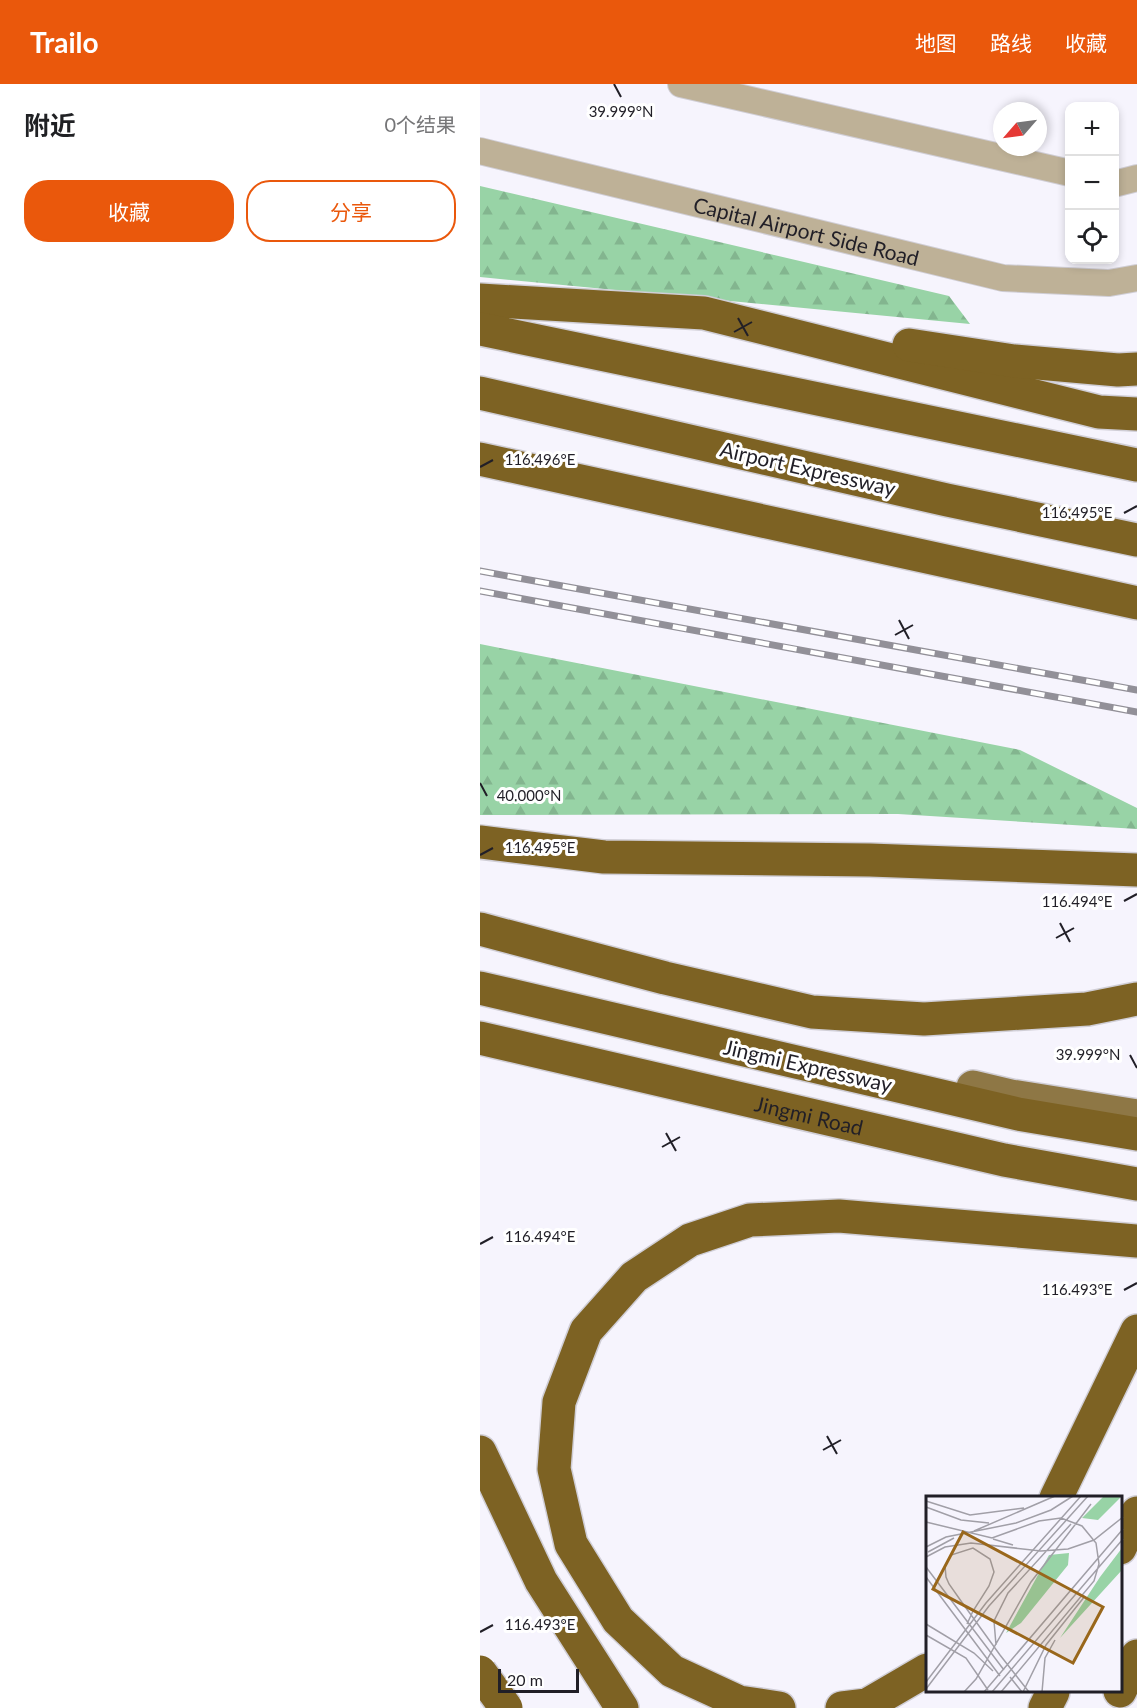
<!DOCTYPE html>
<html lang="zh">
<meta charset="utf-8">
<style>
:root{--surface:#fff;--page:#f2f2f2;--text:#202124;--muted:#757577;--line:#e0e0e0;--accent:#ea580c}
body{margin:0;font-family:Lato,"Noto Sans SC",sans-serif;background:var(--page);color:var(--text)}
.controls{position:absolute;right:18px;top:18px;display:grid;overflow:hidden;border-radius:12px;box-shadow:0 3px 9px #0003}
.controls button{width:54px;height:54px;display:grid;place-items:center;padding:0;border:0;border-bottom:2px solid var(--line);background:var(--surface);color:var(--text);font:30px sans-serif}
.compass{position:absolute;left:513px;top:18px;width:54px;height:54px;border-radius:50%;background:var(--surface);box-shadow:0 3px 9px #0003;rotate:242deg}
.scale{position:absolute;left:18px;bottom:15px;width:81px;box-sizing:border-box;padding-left:6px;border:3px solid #211f27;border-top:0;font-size:16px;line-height:21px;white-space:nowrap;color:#211f27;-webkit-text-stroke:4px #fff;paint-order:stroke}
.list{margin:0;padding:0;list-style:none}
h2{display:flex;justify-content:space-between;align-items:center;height:78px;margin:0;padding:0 24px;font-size:26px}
h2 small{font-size:20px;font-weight:400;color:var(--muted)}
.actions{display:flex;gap:12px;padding:18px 24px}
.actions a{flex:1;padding:14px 0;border:2px solid var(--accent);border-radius:24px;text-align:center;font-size:21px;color:var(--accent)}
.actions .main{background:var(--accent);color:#fff}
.icon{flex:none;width:33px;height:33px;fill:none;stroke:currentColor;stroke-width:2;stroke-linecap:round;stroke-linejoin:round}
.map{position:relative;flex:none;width:657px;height:1624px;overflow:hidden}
header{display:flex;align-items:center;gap:36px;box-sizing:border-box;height:84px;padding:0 30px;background:var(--accent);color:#fff}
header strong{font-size:28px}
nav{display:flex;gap:33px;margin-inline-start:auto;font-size:21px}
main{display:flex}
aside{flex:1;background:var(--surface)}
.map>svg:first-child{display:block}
.forest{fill:url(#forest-firs)}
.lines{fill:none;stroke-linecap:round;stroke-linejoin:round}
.minor-casing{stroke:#d0ced6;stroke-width:28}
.major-casing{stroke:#d0ced6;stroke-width:36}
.highway-casing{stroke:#d0ced6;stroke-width:36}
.minor{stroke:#beb197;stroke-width:26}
.major{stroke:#8e7745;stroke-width:33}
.highway{stroke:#7d6223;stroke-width:33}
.rail-casing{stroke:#929098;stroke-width:7}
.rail{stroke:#fff;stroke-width:4.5;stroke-dasharray:14;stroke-linecap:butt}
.highway-bridge-casing{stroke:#d0ced6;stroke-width:36;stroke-linecap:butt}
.highway-bridge{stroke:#7d6223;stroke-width:33}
.ticks{fill:none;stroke:#211f27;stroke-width:2}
.labels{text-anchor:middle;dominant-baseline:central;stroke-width:6;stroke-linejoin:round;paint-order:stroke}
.street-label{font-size:21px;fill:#211f27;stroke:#fff}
.inset-road{fill:none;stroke:#a19fa7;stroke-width:1.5}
.view{fill:#99671b;fill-opacity:0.15;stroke:#99671b;stroke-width:3}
.inset-edge{fill:none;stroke:#211f27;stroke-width:3}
.ticks-label{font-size:15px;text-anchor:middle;fill:#211f27;stroke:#fff;stroke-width:6;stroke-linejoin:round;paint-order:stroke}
</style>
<header>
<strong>Trailo</strong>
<nav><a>地图</a><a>路线</a><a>收藏</a></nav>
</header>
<main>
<aside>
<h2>附近<small>0个结果</small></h2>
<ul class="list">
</ul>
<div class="actions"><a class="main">收藏</a><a>分享</a></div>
</aside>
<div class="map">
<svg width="657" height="1624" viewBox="0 0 657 1624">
<defs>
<pattern id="forest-firs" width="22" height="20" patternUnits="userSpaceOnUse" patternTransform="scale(1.5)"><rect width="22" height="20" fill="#98d3a6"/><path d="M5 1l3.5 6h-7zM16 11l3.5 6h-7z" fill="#83b58f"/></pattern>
</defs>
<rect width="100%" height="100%" fill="#f6f4fd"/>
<path class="forest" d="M0 102 469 212 490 240 0 193Z
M0 560 540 666 657 724V745L418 730 0 731Z"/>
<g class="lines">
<defs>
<g id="minor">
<path d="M201 0 590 89"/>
<path id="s1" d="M0 67 523 194 629 199 657 194"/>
<path d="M634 100 657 94"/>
</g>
<path id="major" d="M493 1003 531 1012 657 1032"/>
<g id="highway">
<path d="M0 216 224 229 619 328 657 330"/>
<path d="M0 245 657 381"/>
<path d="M429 261 534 277 638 286 657 285"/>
<path d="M0 309 467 416 657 456"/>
<path d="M0 375 657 519"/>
<path d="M0 758 124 773 390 776 657 786"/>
<path d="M0 845 185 894 332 928 444 935 607 925 657 915"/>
<path d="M0 904 538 1030 657 1050"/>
<path id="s2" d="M0 954 524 1076 657 1100"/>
<path d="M0 1368 61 1497 142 1624"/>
<path d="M576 1414 657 1247"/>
<path d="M640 1464 657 1429"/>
<path d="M640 1607 657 1572"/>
<path d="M299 1624 259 1618 192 1587 138 1536 91 1460 74 1385 79 1318 106 1247 154 1193 210 1156 270 1136 359 1132 657 1157"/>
<path d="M362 1624 387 1621 447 1586"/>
<path d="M565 1624 573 1608"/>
</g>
</defs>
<use href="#minor" class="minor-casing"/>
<use href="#major" class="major-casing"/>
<use href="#highway" class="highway-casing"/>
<use href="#minor" class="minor"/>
<use href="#major" class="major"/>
<use href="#highway" class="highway"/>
<defs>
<path id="rail" d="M0 487 657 606
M0 507 657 628"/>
</defs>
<use href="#rail" class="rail-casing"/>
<use href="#rail" class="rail"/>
<defs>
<path id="highway-bridge" d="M0 1588 26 1624"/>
</defs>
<use href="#highway-bridge" class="highway-bridge-casing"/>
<use href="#highway-bridge" class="highway-bridge"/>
</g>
<path class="ticks" d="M134 0 141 13M258 234 268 252M254 248 272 238M0 383 13 376M644 429 657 422M419 536 429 555M415 551 433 541M0 699 7 712M0 771 13 764M644 817 657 810M580 839 590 858M576 854 594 844M650 971 657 984M186 1049 196 1067M182 1063 200 1053M0 1160 13 1153M644 1206 657 1199M347 1352 357 1370M343 1366 361 1356M0 1548 13 1541"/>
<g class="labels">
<g class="street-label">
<text stroke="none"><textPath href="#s1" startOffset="336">Capital Airport Side Road</textPath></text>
<text transform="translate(328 384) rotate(13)">Airport Expressway</text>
<text transform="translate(328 981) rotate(13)">Jingmi Expressway</text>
<text stroke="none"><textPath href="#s2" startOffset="338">Jingmi Road</textPath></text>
</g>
</g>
<g transform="translate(446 1412)">
<rect width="196" height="196" fill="#f6f4fd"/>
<path d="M178 0H196L172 24 156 22ZM196 52V74L134 142 174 81ZM143 57 142 69 95 127 80 137 123 59Z" fill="#98d3a6"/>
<path class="inset-road" d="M0 5 44 19 98 12M0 11 35 24 63 27M0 26 66 42 113 25 135 22 156 30 170 47 173 68 168 85 75 196M48 35 129 0M67 43 87 49M0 51 20 41 90 27 125 14 147 0M2 56 28 42M0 61 19 51 45 47 115 55 142 53 168 44 197 21M0 71 78 174M0 81 74 180M0 128 48 157 67 175M41 128 47 115 63 90 68 76 64 63 47 52 25 59 19 70 20 81 23 88 35 105 74 159 103 196M0 139 40 162 62 194M70 149 68 125 82 97 145 28M84 181 96 196M0 186 60 107 155 0M0 193 63 110 162 0M38 196 50 183 105 86 165 8M58 196 197 33M66 196 197 43M97 196 120 149 159 100M116 196 119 162 129 144"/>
<path class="view" d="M37 36 177 111 147 167 7 93Z"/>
<rect width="196" height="196" class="inset-edge"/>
</g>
<g class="ticks-label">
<text x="141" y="33">39.999°N</text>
<text x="60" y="381">116.496°E</text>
<text x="597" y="434">116.495°E</text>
<text x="49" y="717">40.000°N</text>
<text x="60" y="769">116.495°E</text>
<text x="597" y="823">116.494°E</text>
<text x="608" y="976">39.999°N</text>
<text x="60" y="1158">116.494°E</text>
<text x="597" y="1211">116.493°E</text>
<text x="60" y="1546">116.493°E</text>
</g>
</svg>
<div class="controls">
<button>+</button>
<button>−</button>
<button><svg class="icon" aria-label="locate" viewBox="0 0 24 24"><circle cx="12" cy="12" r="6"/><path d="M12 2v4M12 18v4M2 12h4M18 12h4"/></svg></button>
</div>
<svg class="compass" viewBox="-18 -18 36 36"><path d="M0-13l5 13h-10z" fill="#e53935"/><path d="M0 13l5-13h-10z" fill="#757577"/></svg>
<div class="scale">20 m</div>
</div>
</main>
